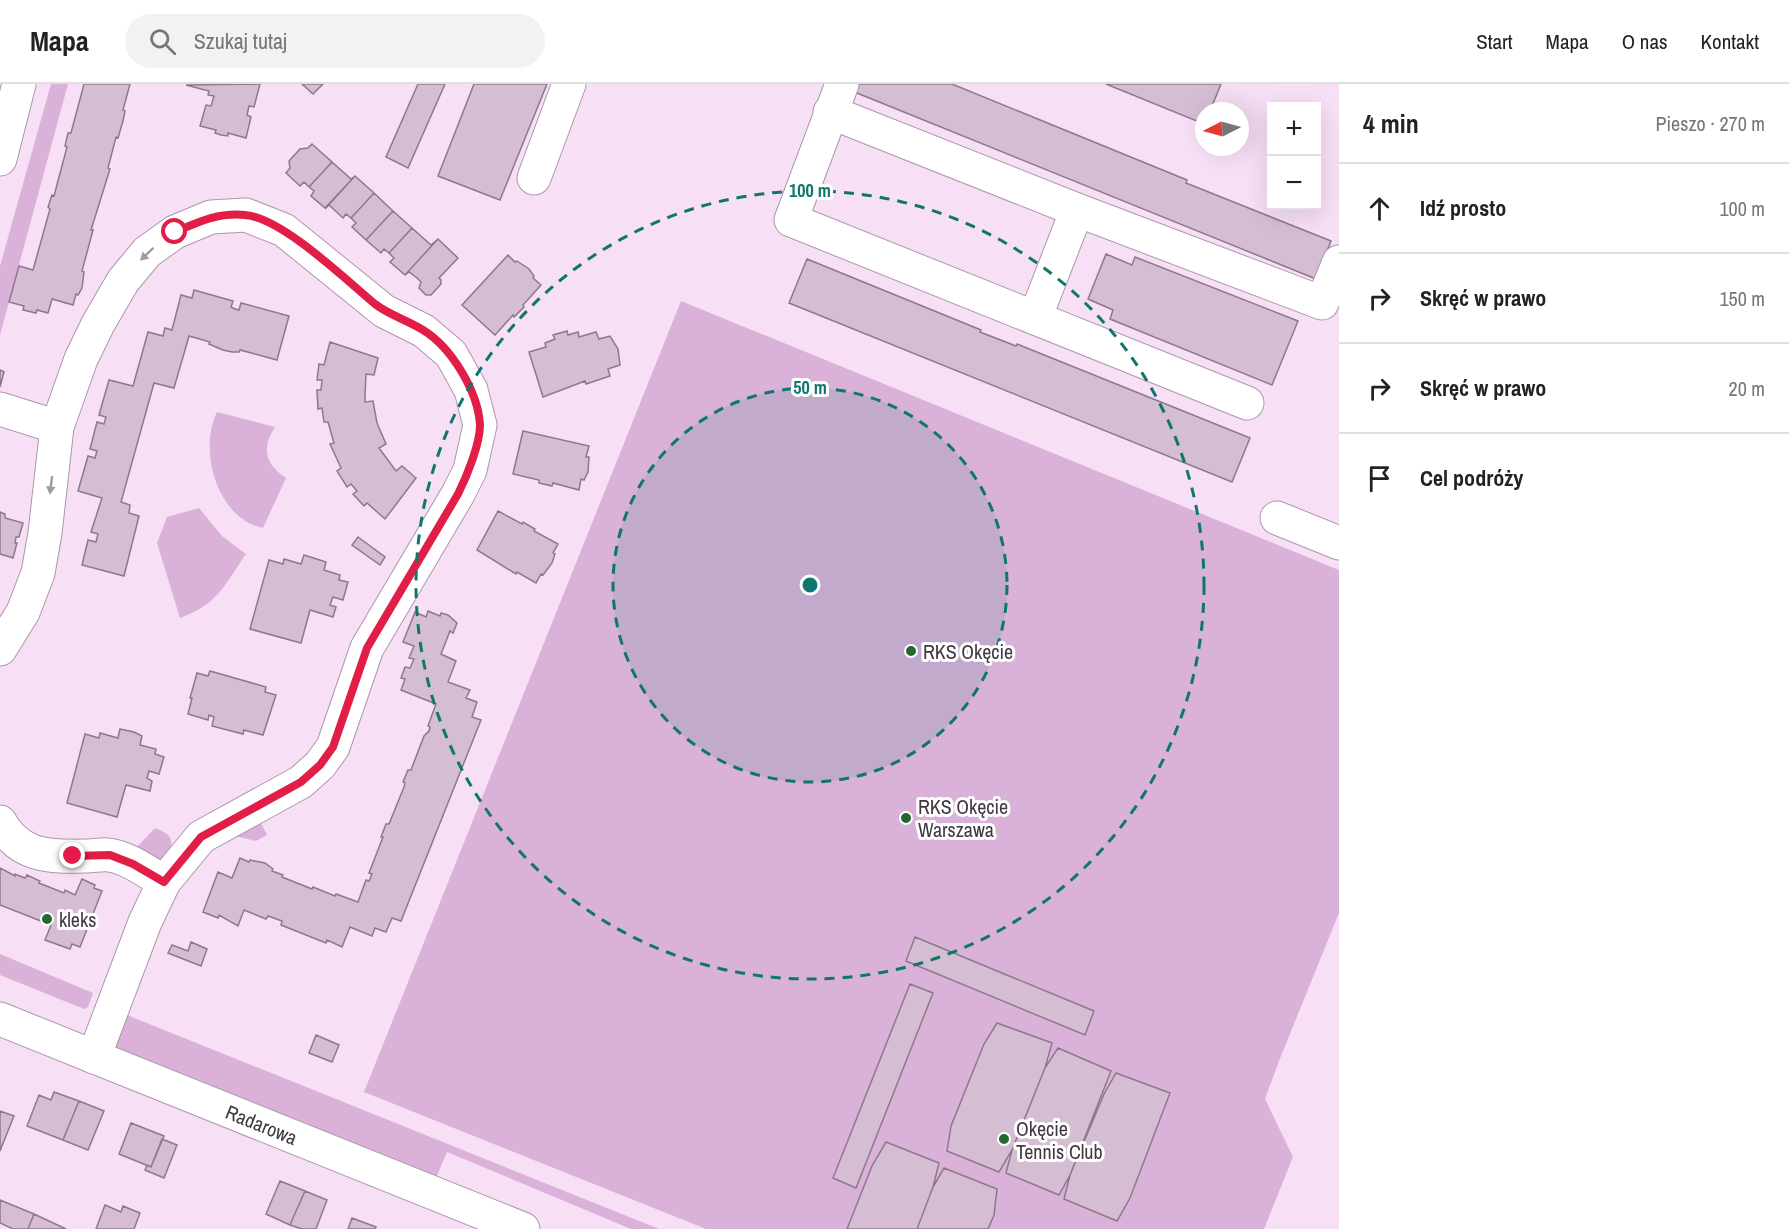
<!DOCTYPE html>
<html lang="pl">
<meta charset="utf-8">
<style>
:root{--surface:#fff;--page:#f2f2f2;--text:#222;--muted:#767676;--line:#e0e0e0}
body{margin:0;font-family:"Archivo Narrow",sans-serif;background:var(--page);color:var(--text)}
.controls{position:absolute;right:18px;top:18px;display:grid;overflow:hidden;border-radius:0px;box-shadow:0 6px 24px #0002}
.controls button{width:54px;height:54px;display:grid;place-items:center;padding:0;border:0;border-bottom:2px solid var(--line);background:var(--surface);color:var(--text);font:30px sans-serif}
.compass{position:absolute;left:1195px;top:18px;width:54px;height:54px;border-radius:50%;background:var(--surface);box-shadow:0 6px 24px #0002;rotate:264deg}
.stop{position:absolute;width:18px;height:18px;margin:-14px;border:4px solid #e11d48;border-radius:50%;background:#fff}
.stop.end{background:#e11d48;border-color:#fff;box-shadow:0 2px 6px #0008}
.list{margin:0;padding:0;list-style:none}
h2{display:flex;justify-content:space-between;align-items:center;height:78px;margin:0;padding:0 24px;font-size:26px}
h2 small{font-size:20px;font-weight:400;color:var(--muted)}
.list li{display:grid;grid-template-columns:39px 1fr auto;gap:18px;align-items:center;box-sizing:border-box;height:90px;padding:0 24px;border-top:2px solid var(--line)}
.list b{display:block;font-size:22px;white-space:nowrap}
.list em{font-size:20px;font-style:normal;color:var(--muted)}
.icon{flex:none;width:33px;height:33px;fill:none;stroke:currentColor;stroke-width:2;stroke-linecap:round;stroke-linejoin:round}
.map{position:relative;flex:none;width:1339px;height:1145px;overflow:hidden}
header{display:flex;align-items:center;gap:36px;box-sizing:border-box;height:84px;padding:0 30px;background:var(--surface);border-bottom:2px solid var(--line)}
header strong{font-size:28px}
nav{display:flex;gap:33px;margin-inline-start:auto;font-size:21px}
.search{width:420px;height:54px;background:var(--page);display:flex;align-items:center;gap:15px;box-sizing:border-box;padding:0 21px;border-radius:33px;color:var(--muted);font-size:22px}
main{display:flex}
aside{flex:1;background:var(--surface)}
.map>svg:first-child{display:block}
.green{fill:#dab2d9}
.building{fill:#d5bed4;stroke:#8d788d;stroke-width:1.5}
.lines{fill:none;stroke-linecap:round;stroke-linejoin:round}
.minor-casing{stroke:#ac97ac;stroke-width:35}
.minor{stroke:#fff;stroke-width:33}
.oneway{fill:#a09ba0}
.route{stroke:#e11d48;stroke-width:8}
.ring{fill:none;stroke:#0f766e;stroke-width:3;stroke-dasharray:10 8}
.poi-dot{fill:#26662f;stroke:#fff;stroke-width:2}
.labels{text-anchor:middle;dominant-baseline:central;stroke-width:6;stroke-linejoin:round;paint-order:stroke}
.poi-label{font-size:20px;fill:#403740;stroke:#fff;text-anchor:start}
.street-label{font-size:20px;fill:#403740;stroke:#fff}
.centre{fill:#0f766e;stroke:#fff;stroke-width:3}
.ring-label{font-size:18px;text-anchor:middle;font-weight:bold;fill:#0f766e;stroke:#fff;stroke-width:6;stroke-linejoin:round;paint-order:stroke}
</style>
<header>
<strong>Mapa</strong>
<div class="search"><svg class="icon" aria-label="search" viewBox="0 0 24 24"><circle cx="10" cy="10" r="6"/><path d="M15 15l6 6"/></svg>Szukaj tutaj</div>
<nav><a>Start</a><a>Mapa</a><a>O nas</a><a>Kontakt</a></nav>
</header>
<main>
<div class="map">
<svg width="1339" height="1145" viewBox="0 0 1339 1145">
<rect width="100%" height="100%" fill="#f7dff6"/>
<path class="green" d="M51 0H68L0 251V182Z
M681 217 1339 486V829L1279 977 1265 1015 1293 1073 1264 1145H706L364 1008Z
M217 328 275 343C262 363 264 380 286 394L263 444C217 435 198 366 217 328Z
M199 424 222 452 246 470C224 502 218 520 180 534L157 459 167 433Z
M261 739 267 751 256 757 227 750Z
M155 744C175 751 175 759 164 776H158L132 768Z
M0 870 93 909 88 923 84 925 0 891Z
M122 929 659 1145H631L447 1068 436 1094 117 965 114 960Z"/>
<path class="building" d="M84 0H130L123 26 125 27 123 37 118 54 116 53 108 84 110 85 91 146H93L82 187 84 188 82 204 78 211 76 210 73 221 52 215 48 229 37 226 36 229 23 226 24 222 9 218 19 182 33 186 50 125 48 123 52 111 54 112 67 63 65 62 68 49H71Z
M260 0 254 23 249 22 247 31 251 33 246 54 228 49V52L221 51 215 49 216 46 200 42 206 21 211 22 214 12 208 11 209 7 186 1Z
M302 0H323L313 10Z
M418 0H445L408 84 386 73Z
M474 0H547L500 116 438 92Z
M855 0H952L1187 96 1186 99 1331 157 1316 195 852 7Z
M1106 0H1221L1210 27H1204V40Z
M312 60 332 78 309 103 304 98 300 102 286 89 290 84 289 77 300 65 308 64Z
M332 78 351 95 355 92 325 124 311 112 314 107 309 103Z
M355 92 374 109 351 134 346 130 343 134 329 121 325 125Z
M374 109 393 127 366 156 352 143 356 139 351 134Z
M393 127 412 144 389 169 384 165 381 169 366 156Z
M412 144 431 161 438 155 405 191 390 178 394 174 389 169Z
M438 155 458 174 439 194 441 196V200L431 211H426L419 204 421 198 417 194 409 188 405 191Z
M1106 170 1132 181 1135 173 1298 237 1272 301 1110 235 1113 226 1088 215Z
M508 171 515 178 517 177 529 185 534 192 533 194 541 201 523 221 524 223 514 233 513 231 495 251 462 221Z
M807 175 981 246 980 248 1016 262 1017 260 1250 354 1232 398 789 219Z
M194 206 233 217 231 223 235 225 239 226 241 219 289 232 277 276 240 266 239 268H232L223 266 209 260 210 258 189 252 174 304 154 299 121 418 130 421 129 429 139 432 124 492 82 481 88 456 96 458 98 450 91 448 102 414 78 407 88 372 95 374 97 367 90 365 97 338 104 340 106 333 99 331 109 296 133 302 148 248 163 252 165 244 172 246 181 211 192 214Z
M567 247 568 251 578 248 579 253 596 248 599 255 610 252 618 265 620 281 608 285 610 292 586 300 585 297 543 313 529 268 546 263 545 259 555 255 553 251Z
M330 258 378 274 374 291 366 290 365 310V318L373 317 377 339 386 360 379 364 396 387 402 382 416 394 385 435 367 419 364 422 353 410 357 407 351 400 347 403 337 387 341 384 330 360 334 359 328 338H324L322 324 318 325 317 306H321L322 296H317L319 280 324 281Z
M0 286 4 288 0 303Z
M523 347 589 362 586 373H589L588 388 584 396 581 395 579 406 553 399 552 402 539 399V396L513 390Z
M498 427 522 440 523 438 535 445 534 447 558 460 553 469 555 470 552 479 543 491 541 490 536 499 517 488 516 490 477 466Z
M0 428 5 430V434L23 439 19 453H16L15 459H17L13 474 0 470Z
M358 453 385 473 380 481 352 461Z
M304 471 326 478 324 486 340 491 339 496 348 498 343 516 333 513 330 521 336 523 333 533 310 526 301 559 250 545 269 476 283 480 284 475 301 480Z
M428 527 440 532 441 529 448 531 457 539 453 549 450 547 441 570 456 577 448 598 470 606 466 614 477 618 472 633 481 636 401 837 392 834 386 848 375 844 372 852 350 843 342 863 327 856 326 859 281 841 282 837 268 832 266 835 244 826 238 842 219 831 218 834 203 828 218 788 232 794 240 774 249 778 250 776 265 779 273 785 272 787 283 791 282 793 312 805 313 803 335 812 336 810 358 818 366 796 369 797 372 790 369 789 383 753H381L386 740H389L404 703 405 699 403 698 408 686H411L424 652 429 647 430 643 428 642 436 620 401 606 405 595 401 594 405 583 410 584 414 575 409 574 414 562 403 558 415 528 426 533Z
M210 587 266 603 265 608 276 611 263 651 244 646 243 650 212 642 214 633 209 631 208 636 188 630 192 614H190L197 589 208 592Z
M120 645 134 648 142 652 140 661 156 665 155 670 164 673 159 690 149 687 147 694 152 697 150 707 126 701 117 733 67 719 85 650 99 654 100 649 118 654Z
M0 784 15 792V790L25 794 27 791 40 797 39 799 64 809 65 806 75 811 82 795 95 801 94 804 102 807 80 863 72 860 70 865 45 856 51 841 0 821Z
M915 853 1094 927 1085 951 906 877Z
M191 858 207 865 201 882 168 869 172 861 188 867Z
M910 900 933 909 856 1104 833 1094Z
M997 939 1052 959 1045 984 1012 1066 999 1088 947 1067 951 1042 984 960Z
M316 951 339 961 332 978 309 969Z
M1058 964 1111 987 1070 1091 1059 1111 1006 1089 1012 1066 1045 984Z
M1116 989 1170 1009 1130 1114 1117 1137 1064 1115 1070 1091 1104 1010Z
M54 1008 79 1017 63 1056 27 1042 39 1011 51 1016Z
M79 1017 104 1027 88 1066 63 1056Z
M0 1027 14 1032 0 1067Z
M131 1039 164 1052 151 1083 119 1070Z
M162 1055 177 1061 164 1094 145 1086 147 1081 151 1083Z
M886 1058 939 1079 933 1103 917 1145H847L872 1082Z
M944 1084 997 1105 994 1131 988 1145H917L933 1103Z
M280 1097 305 1107 290 1141 266 1130Z
M305 1107 327 1116 316 1145H302L290 1141Z
M0 1116 34 1130 28 1145H13L0 1139Z
M105 1121 121 1128 123 1122 140 1129 134 1145H96Z
M34 1130 66 1145H28Z
M352 1134 376 1143 375 1145H348Z"/>
<g class="lines">
<defs>
<g id="minor">
<path d="M842 0 791 136 1247 319"/>
<path d="M830 28 1077 126 1322 219 1339 178"/>
<path d="M0 75 19 0"/>
<path d="M534 94 569 0"/>
<path d="M1035 234 1077 126"/>
<path d="M0 325 57 343"/>
<path d="M1277 434 1339 459"/>
<path d="M0 565 23 528 38 489 45 449 57 343 81 275 98 240 123 197 147 168 175 148 211 133 246 131 284 146 384 227 424 247 451 270 471 306 480 341 470 386 458 410 367 564 333 663 320 681 301 698 201 753 164 798 145 838 94 973"/>
<path d="M0 738C20 773 49 773 86 772 93 772 102 770 109 771 129 774 147 788 164 798"/>
<path id="s1" d="M0 935 523 1145"/>
</g>
</defs>
<use href="#minor" class="minor-casing"/>
<use href="#minor" class="minor"/>
</g>
<defs><path id="oneway-solid" d="M-6-.8H1V-3.2L6.5 0L1 3.2V.8H-6Z" transform="scale(1.5)"/></defs>
<g class="oneway">
<use href="#oneway-solid" transform="translate(147 170) rotate(136)"/>
<use href="#oneway-solid" transform="translate(51 401) rotate(97)"/>
</g>
<g class="lines">
<path class="route" d="M73 772 110 771 133 780 164 798 201 753 301 698 320 681 333 663 367 564 458 410C467 392 480 360 480 341 478 307 451 263 423 246 407 236 389 231 375 220 345 195 282 134 245 131 219 128 198 138 175 148"/>
</g>
<circle cx="810" cy="501" r="197" fill="#0f766e" fill-opacity=".12"/>
<g class="ring">
<circle cx="810" cy="501" r="197"/>
<circle cx="810" cy="501" r="394"/>
</g>
<g class="poi-dot">
<circle cx="911" cy="567" r="6"/>
<circle cx="906" cy="734" r="6"/>
<circle cx="47" cy="835" r="6"/>
<circle cx="1004" cy="1055" r="6"/>
</g>
<g class="labels">
<g class="poi-label">
<text x="923" y="567">RKS Okęcie</text>
<text x="918" y="722">RKS Okęcie<tspan x="918" dy="23">Warszawa</tspan></text>
<text x="59" y="835">kleks</text>
<text x="1016" y="1044">Okęcie<tspan x="1016" dy="23">Tennis Club</tspan></text>
</g>
<g class="street-label">
<text stroke="none"><textPath href="#s1" startOffset="282">Radarowa</textPath></text>
</g>
</g>
<circle cx="810" cy="501" r="9" class="centre"/>
<g class="ring-label">
<text x="810" y="113">100 m</text>
<text x="810" y="310">50 m</text>
</g>
</svg>
<div class="controls">
<button>+</button>
<button>−</button>
</div>
<svg class="compass" viewBox="-18 -18 36 36"><path d="M0-13l5 13h-10z" fill="#e53935"/><path d="M0 13l5-13h-10z" fill="#767676"/></svg>
<div class="stop" style="left:175px;top:148px"></div>
<div class="stop end" style="left:73px;top:772px"></div>
</div>
<aside>
<h2>4 min<small>Pieszo · 270 m</small></h2>
<ul class="list">
<li><svg class="icon" aria-label="ahead" viewBox="0 0 24 24"><path d="M12 20V5M6 11l6-6 6 6"/></svg><div><b>Idź prosto</b></div><em>100 m</em></li>
<li><svg class="icon" aria-label="right" viewBox="0 0 24 24"><path d="M7 20v-9h11M14 6l5 5-5 5"/></svg><div><b>Skręć w prawo</b></div><em>150 m</em></li>
<li><svg class="icon" aria-label="right" viewBox="0 0 24 24"><path d="M7 20v-9h11M14 6l5 5-5 5"/></svg><div><b>Skręć w prawo</b></div><em>20 m</em></li>
<li><svg class="icon" aria-label="arrive" viewBox="0 0 24 24"><path d="M6 21V4h12l-3 4 3 4H6"/></svg><div><b>Cel podróży</b></div></li>
</ul>
</aside>
</main>
